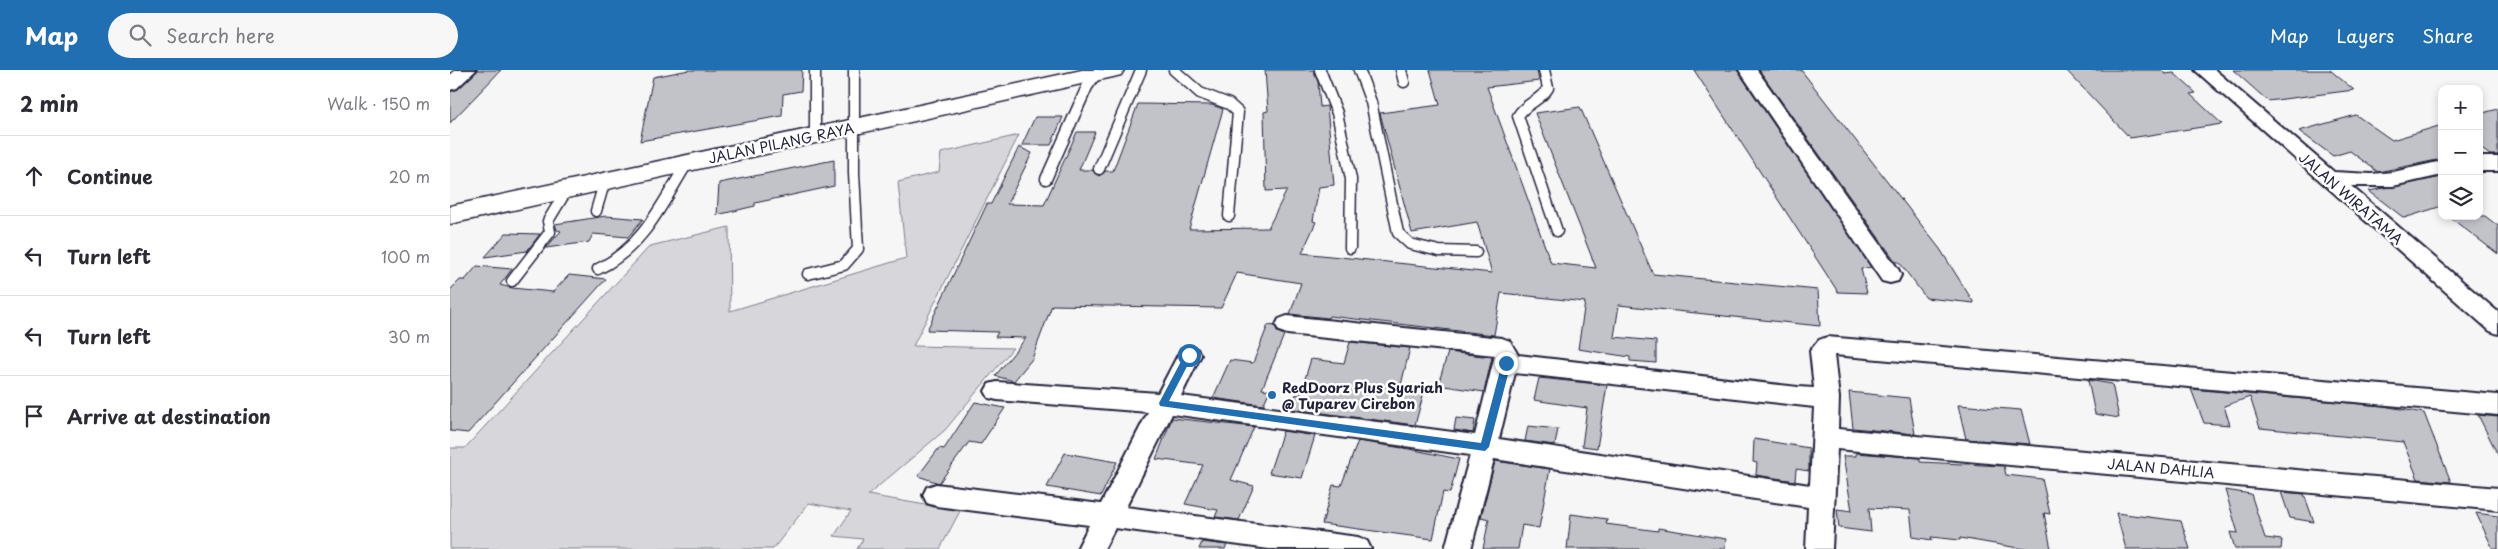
<!DOCTYPE html>
<meta charset="utf-8">
<style>
:root{--surface:#fff;--page:#f7f7f7;--text:#2b2b33;--muted:#7c7c81;--line:#e1e1e2;--accent:#1f6fb2}
body{margin:0;font-family:"Playpen Sans",sans-serif;background:var(--page);color:var(--text)}
.controls{position:absolute;right:15px;top:15px;display:grid;overflow:hidden;border-radius:10px;box-shadow:0 2px 8px #0003}
.controls button{width:45px;height:45px;display:grid;place-items:center;padding:0;border:0;border-bottom:1px solid var(--line);background:var(--surface);color:var(--text);font:25px sans-serif}
.stop{position:absolute;width:15px;height:15px;margin:-11px;border:4px solid #1f6fb2;border-radius:50%;background:#fff}
.stop.end{background:#1f6fb2;border-color:#fff;box-shadow:0 1px 5px #0008}
.list{margin:0;padding:0;list-style:none}
h2{display:flex;justify-content:space-between;align-items:center;height:65px;margin:0;padding:0 20px;font-size:21px}
h2 small{font-size:16px;font-weight:400;color:var(--muted)}
.list li{display:grid;grid-template-columns:32px 1fr auto;gap:15px;align-items:center;box-sizing:border-box;height:80px;padding:0 20px;border-top:1px solid var(--line)}
.list b{display:block;font-size:19px;white-space:nowrap}
.list em{font-size:16px;font-style:normal;color:var(--muted)}
.icon{flex:none;width:28px;height:28px;fill:none;stroke:currentColor;stroke-width:2;stroke-linecap:round;stroke-linejoin:round}
.map{position:relative;flex:none;width:2048px;height:479px;overflow:hidden}
header{display:flex;align-items:center;gap:30px;box-sizing:border-box;height:70px;padding:0 25px;background:var(--accent);color:#fff}
header strong{font-size:24px}
nav{display:flex;gap:28px;margin-inline-start:auto;font-size:18px}
.search{width:350px;height:45px;background:var(--page);display:flex;align-items:center;gap:12px;box-sizing:border-box;padding:0 18px;border-radius:28px;color:var(--muted);font-size:19px}
main{display:flex}
aside{flex:1;background:var(--surface)}
.map>svg:first-child{display:block}
.green{fill:#d7d7db;stroke:#7c7c8b}
.building{fill:#c2c2c9;stroke:#22223b}
.lines{fill:none;stroke-linecap:round;stroke-linejoin:round}
.service-casing{stroke:#22223b;stroke-width:13}
.minor-casing{stroke:#22223b;stroke-width:4}
.trunk-casing{stroke:#22223b;stroke-width:3}
.service{stroke:#fff;stroke-width:10}
.minor{fill:#fff;fill-rule:evenodd}
.trunk{fill:#fff;fill-rule:evenodd}
.route{fill:#1f6fb2}
.poi-dot{fill:#1f6fb2;stroke:#fff;stroke-width:2}
.labels{text-anchor:middle;dominant-baseline:central;stroke-width:5;stroke-linejoin:round;paint-order:stroke}
.street-label{font-size:14px;fill:#22223b;stroke:#fff}
.poi-label{font-size:14px;font-weight:bold;fill:#22223b;stroke:#fff;text-anchor:start}
</style>
<header>
<strong>Map</strong>
<div class="search"><svg class="icon" aria-label="search" viewBox="0 0 24 24"><circle cx="10" cy="10" r="6"/><path d="M15 15l6 6"/></svg>Search here</div>
<nav><a>Map</a><a>Layers</a><a>Share</a></nav>
</header>
<main>
<aside>
<h2>2 min<small>Walk · 150 m</small></h2>
<ul class="list">
<li><svg class="icon" aria-label="ahead" viewBox="0 0 24 24"><path d="M12 20V5M6 11l6-6 6 6"/></svg><div><b>Continue</b></div><em>20 m</em></li>
<li><svg class="icon" aria-label="left" viewBox="0 0 24 24"><path d="M17 20v-9H6M10 6l-5 5 5 5"/></svg><div><b>Turn left</b></div><em>100 m</em></li>
<li><svg class="icon" aria-label="left" viewBox="0 0 24 24"><path d="M17 20v-9H6M10 6l-5 5 5 5"/></svg><div><b>Turn left</b></div><em>30 m</em></li>
<li><svg class="icon" aria-label="arrive" viewBox="0 0 24 24"><path d="M6 21V4h12l-3 4 3 4H6"/></svg><div><b>Arrive at destination</b></div></li>
</ul>
</aside>
<div class="map">
<svg width="2048" height="479" viewBox="0 0 2048 479">
<rect width="100%" height="100%" fill="#f6f6f7"/>
<filter id="ink" filterUnits="userSpaceOnUse"><feTurbulence type="fractalNoise" baseFrequency=".02" numOctaves="2"/><feDisplacementMap in="SourceGraphic" scale="10" xChannelSelector="R" yChannelSelector="G"/><feConvolveMatrix kernelMatrix="1 2 1 2 8 2 1 2 1" color-interpolation-filters="sRGB"/></filter>
<g filter="url(#ink)">
<path class="green" d="M569 65 463 276 563 278 495 360 418 425 510 441 490 479H407L413 469 384 466 401 441 359 433 323 479H0V378H15L200 176 279 157 280 241 456 188 448 112 489 102 491 83Z"/>
<path class="building" d="M28 0H51L0 53V22L8 19Z
M239 0H352L351 21 333 24 332 46 190 71 203 7Z
M815 0H863L868 12 870 37 877 36 884 115 869 117 863 151 866 152 852 183 1042 203 1027 152 962 163 930 43 990 35 980 0H1087L1089 11 1037 17 1101 193 1146 198 1085 43 1130 37 1203 204 1368 220 1370 256 1169 235 1164 267 1206 271V293L1180 291V287L1128 279 1135 232 1051 223 1044 265 879 246 878 248 840 244 851 213 787 203 771 238 602 235 582 289 564 311 545 306 576 268 545 267 548 262 477 260 537 134H541L569 77 582 83 557 134 594 135 627 62H645L629 100H642L649 106 656 101H663L688 34 762 35 773 39 739 159 818 158 837 120 816 121 814 42 818 41Z
M1244 0H1287L1421 197 1411 199 1417 223 1388 222Z
M1309 0H1351L1490 179 1524 233 1476 228 1449 192H1446Z
M1616 0H1711L1715 4 1724 3 1746 23 1740 24 1772 54 1680 68Z
M1783 0H1880L1904 20 1818 31Z
M2048 39V85H2040L2029 77V44Z
M1906 45 1942 70 1992 55V89L1928 102 1900 81 1883 86 1849 61Z
M585 47H613L601 75H572Z
M384 90V116L305 133V136L267 145 269 113Z
M1992 107V136L1954 148 1919 121Z
M156 146 193 149 178 167 143 164 139 172 96 178 111 161 107 160 105 154Z
M1998 146H2035L2048 156V184Z
M56 163 90 164 77 181 35 187Z
M27 196 62 199 50 215 62 218 103 222 119 205 156 209 18 363 0 361V220L10 210H15Z
M818 255 825 256 827 262 834 265 812 319 820 320 813 335 763 328 780 290 803 293Z
M900 272 960 278 950 319 974 322 965 355 841 339 846 324 850 325 861 289 894 293Z
M998 282 1042 287 1034 322 988 315Z
M1089 308 1157 315 1147 378 1132 376 1137 338 1084 330Z
M1638 310 1662 314 1669 348 1645 344Z
M1741 319 1933 336 1974 343 2001 412 1968 409 1953 372 1810 358 1800 327 1774 336 1780 355 1754 353Z
M1399 322 1459 328 1465 364 1403 358Z
M525 332 555 338 531 374 519 372 489 413 468 406 489 378 494 379Z
M1508 335 1571 340 1580 374 1516 369Z
M2028 345 2048 347V385Z
M722 348 804 357 781 410 804 416 789 450 765 447 768 440 735 434 753 395 706 389Z
M1006 348 1025 350 1023 363 1004 360Z
M1078 356 1108 359 1105 375 1075 371Z
M833 361 865 366 852 408 819 403Z
M1304 369 1359 378V401L1346 399 1345 411 1306 405 1307 393 1303 392Z
M908 371 959 379 1009 389 1000 423 993 422 983 469 872 454 883 415 891 416Z
M615 383 667 392 651 426 597 417Z
M1406 383 1470 388V392L1554 396 1556 405 1592 409 1600 444 1594 443 1601 479H1574L1510 468V470L1481 467 1482 470 1463 467 1460 440 1419 438 1421 462 1389 458 1387 439 1402 441 1393 386H1406Z
M1045 391 1100 399 1089 458 1072 455 1068 479H1033L1039 449 1031 447Z
M1775 420 1801 424 1815 468 1832 470 1831 479H1785L1780 462 1788 463Z
M1831 422 1854 424 1864 452 1840 448Z
M1666 443 1731 451 1740 479H1676Z
M2026 443 2048 446V479H2043Z
M1121 444 1157 449 1156 454 1208 461V458L1276 469 1275 479H1117Z
M752 472 777 475 775 479H749Z"/>
<g class="lines">
<defs>
<path id="service" d="M365 0V66
M724 0 750 23 779 34 788 42 779 146
M870 0 887 43 901 109 900 178
M909 0 921 32 948 163 960 174 989 181 1026 182
M951 0 954 12
M1094 0 1098 18C1091 31 1075 33 1068 46L1107 161
M649 99 691 0
M596 109 637 17 646 4
M146 141 155 110
M148 199C194 177 212 133 238 92
M358 204 394 195 408 179 404 103V0
M62 211 100 162 98 151 118 118"/>
<path id="minor" d="M6 0H26L7 18 0 20V5Z
M1289 0H1307L1448 199 1451 205 1448 211 1440 213 1432 211Z
M1745 0H1765L1884 102 1921 104 1943 102 1992 91V105L1943 116H1901L2048 242V264L2040 261Z
M2029 87H2048V101H2029Z
M837 246 1052 268 1060 271 1068 285 1348 317 1364 318 1360 281 1369 270 1377 267 2048 325V345L1384 285 1389 328 1388 359 2048 418V440L1387 379 1382 479H1356L1358 437 1044 389 1021 479H995L1020 385 722 344 676 437 908 467 917 471 921 479H819L665 458 654 479H627L639 455 486 436 477 433 473 425 477 417 486 414 651 434 698 342 547 330 539 328 535 321 539 314 547 312 708 323 731 279 739 276 747 279 751 285 731 326 1025 365 1045 285 837 264 829 261 826 255 829 249ZM1065 303 1364 337 1360 415 1049 369Z"/>
<path id="trunk" d="M632 0H674L671 5 663 7 0 154V136Z"/>
</defs>
<use href="#service" class="service-casing"/>
<use href="#minor" class="minor-casing"/>
<use href="#trunk" class="trunk-casing"/>
<use href="#service" class="service"/>
<use href="#minor" class="minor"/>
<use href="#trunk" class="trunk"/>
</g>
</g>
<path class="route" d="M736 282H742L743 285 719 331 1031 373 1052 293 1056 289 1061 293 1039 377 1035 381 710 336 709 333Z"/>
<circle class="poi-dot" cx="822" cy="325" r="5"/>
<g class="labels">
<g class="street-label">
<text transform="translate(331 73) rotate(-12)">JALAN PILANG RAYA</text>
<text transform="translate(1901 128) rotate(41)">JALAN WIRATAMA</text>
<text transform="translate(1711 398) rotate(5)">JALAN DAHLIA</text>
</g>
<g class="poi-label">
<text x="832" y="317">RedDoorz Plus Syariah<tspan x="832" dy="16">@ Tuparev Cirebon</tspan></text>
</g>
</g>
</svg>
<div class="controls">
<button>+</button>
<button>−</button>
<button><svg class="icon" aria-label="layers" viewBox="0 0 24 24"><path d="M12 4l9 5-9 5-9-5zM3 14l9 5 9-5"/></svg></button>
</div>
<div class="stop" style="left:739px;top:285px"></div>
<div class="stop end" style="left:1056px;top:293px"></div>
</div>
</main>
